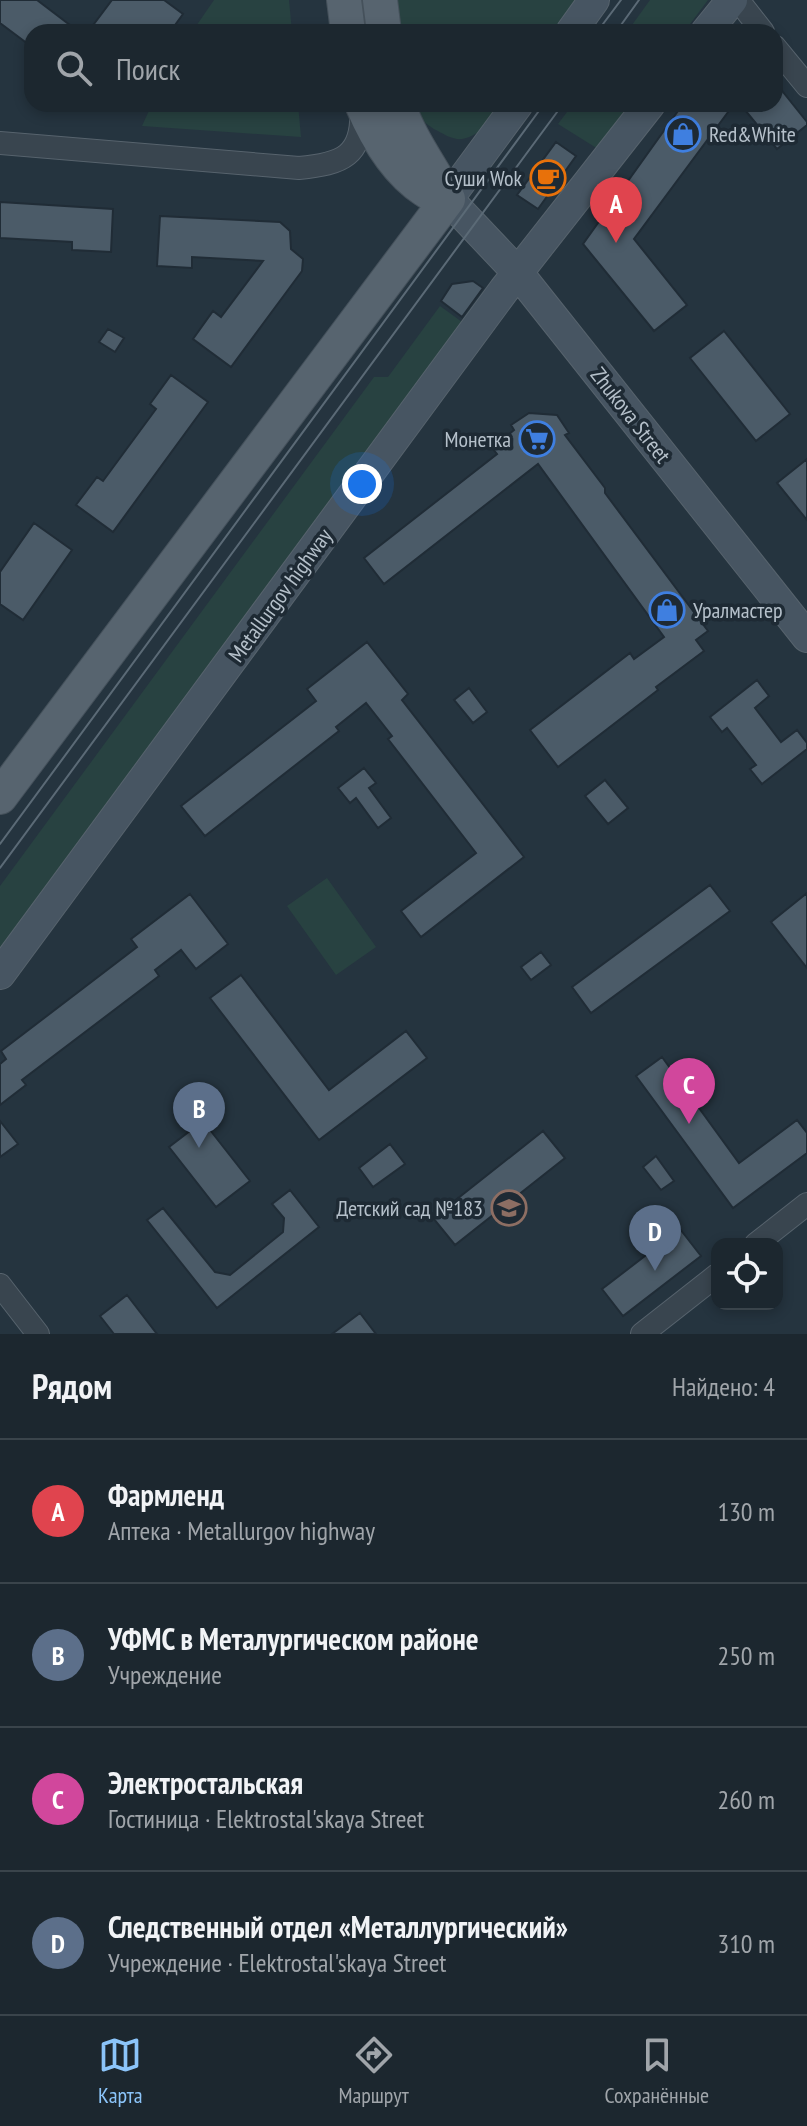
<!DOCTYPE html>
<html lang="ru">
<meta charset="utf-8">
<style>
:root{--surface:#1c272f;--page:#252f37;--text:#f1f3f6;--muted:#a0a5aa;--line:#3a444b;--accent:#8bc4f9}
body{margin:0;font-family:"PT Sans Narrow",sans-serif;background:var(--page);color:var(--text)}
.controls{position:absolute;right:24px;bottom:24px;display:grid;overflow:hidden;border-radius:16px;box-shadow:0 4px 12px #0003}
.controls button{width:72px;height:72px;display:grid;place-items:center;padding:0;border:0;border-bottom:2px solid var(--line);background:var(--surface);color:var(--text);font:40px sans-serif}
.you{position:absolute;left:362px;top:484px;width:28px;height:28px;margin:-20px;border:6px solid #fff;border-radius:50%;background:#1a73e8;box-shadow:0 0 0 12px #1a73e833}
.badge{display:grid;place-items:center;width:52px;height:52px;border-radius:50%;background:var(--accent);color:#fff;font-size:26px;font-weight:700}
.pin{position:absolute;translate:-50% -66px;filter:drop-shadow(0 2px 4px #0008)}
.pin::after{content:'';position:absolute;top:42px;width:28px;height:24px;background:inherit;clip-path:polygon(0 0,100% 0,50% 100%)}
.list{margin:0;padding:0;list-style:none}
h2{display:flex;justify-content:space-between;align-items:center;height:104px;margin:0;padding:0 32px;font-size:34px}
h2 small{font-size:26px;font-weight:400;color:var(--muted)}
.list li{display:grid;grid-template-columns:52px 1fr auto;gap:24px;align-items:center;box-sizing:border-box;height:144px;padding:0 32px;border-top:2px solid var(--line)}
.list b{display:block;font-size:30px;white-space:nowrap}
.list p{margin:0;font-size:26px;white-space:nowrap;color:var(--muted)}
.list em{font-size:26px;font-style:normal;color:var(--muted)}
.icon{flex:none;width:44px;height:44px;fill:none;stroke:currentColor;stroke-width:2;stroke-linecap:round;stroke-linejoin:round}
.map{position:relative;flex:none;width:807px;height:1334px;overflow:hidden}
.search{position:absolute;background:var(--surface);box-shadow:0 4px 12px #0003;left:24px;right:24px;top:24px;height:88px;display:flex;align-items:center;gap:20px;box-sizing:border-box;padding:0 28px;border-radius:24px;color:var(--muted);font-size:30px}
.sheet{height:680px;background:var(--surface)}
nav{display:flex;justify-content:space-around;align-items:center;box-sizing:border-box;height:112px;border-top:2px solid var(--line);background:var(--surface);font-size:22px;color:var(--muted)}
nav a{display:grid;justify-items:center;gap:4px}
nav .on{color:var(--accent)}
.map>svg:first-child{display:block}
.green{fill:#284241}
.building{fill:#4b5b68;stroke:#202c36;stroke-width:2}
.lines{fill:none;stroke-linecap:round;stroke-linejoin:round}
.street-casing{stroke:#57636d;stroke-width:24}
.secondary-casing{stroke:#57636d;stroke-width:32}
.primary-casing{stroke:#45515b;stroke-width:36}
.street{stroke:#39454f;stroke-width:22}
.secondary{stroke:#475562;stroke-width:30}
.primary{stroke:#57646f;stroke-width:34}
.tram{stroke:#5b6a76;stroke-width:2}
.labels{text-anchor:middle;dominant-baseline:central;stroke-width:7;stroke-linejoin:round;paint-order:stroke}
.poi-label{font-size:22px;fill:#b5c0ca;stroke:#1e2a34;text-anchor:end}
.street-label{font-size:22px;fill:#b5c0ca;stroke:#1e2a34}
</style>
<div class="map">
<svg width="807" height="1334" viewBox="0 0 807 1334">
<rect width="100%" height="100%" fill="#25343f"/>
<path class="green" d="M214 0H289L292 32H192Z
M395 0H583L559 32H398Z
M650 0H708L684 32H627Z
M152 104H298L301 137 142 126Z
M412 104H507C497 117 480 136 462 139 454 140 445 135 438 131 427 126 417 116 412 104Z
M573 104H631L598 149 558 124Z
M440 306 469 327 0 965V886L374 377H388Z
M327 878 376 947 336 975 287 906Z"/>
<path class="building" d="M0 0H37L79 32H32V47L0 23Z
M112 0H164L183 14 170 32H88Z
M775 82 807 122V125L777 149 740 104H775Z
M683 104H734L634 239 687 305 654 331 583 244Z
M556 142 576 156 538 209 517 195Z
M0 202 113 209 111 252 72 250V242L0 238Z
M160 216 280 222 290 231 291 249 303 259 302 271 231 367 193 339 213 311 221 317 263 261 192 257V268L157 266Z
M473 281 483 288 462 317 441 301 452 284Z
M108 329 124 338 115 352 99 342Z
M724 331 790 414 756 441 690 358Z
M171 375 208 402 113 532 76 505 97 477 103 481 156 409 150 404Z
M529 413 557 415 569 433 565 435 605 488V493L708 631 696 640 704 651 656 687 658 690 558 767 530 730 630 653 634 659 664 637 538 464 384 584 364 558 497 454 492 448 514 430 511 425Z
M807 459V520L777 483Z
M34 523 72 550 23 620 0 604V572Z
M367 642 408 694 402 700 524 857 421 937 401 911 476 853 388 739 392 736 366 703 336 727 339 731 205 836 181 806 316 701 307 689Z
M757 680 769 696 755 708 781 742 797 730 807 743V749L762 784 750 769 756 765 727 728 722 732 710 717Z
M469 688 487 712 473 723 454 700Z
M364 768 376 783 369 788 391 818 378 828 356 798 350 803 338 788Z
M605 780 628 808 608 824 585 796Z
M710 885 730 911 591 1013 572 987Z
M807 893V968L771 922Z
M190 894 228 944 196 969 181 950 155 970 159 976 22 1080 26 1085 0 1105V1064L6 1059 1 1051 137 947 131 939Z
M541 952 551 965 531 980 521 967Z
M241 975 329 1090 406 1031 427 1058 319 1140 210 998Z
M662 1057 739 1163 797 1120 807 1133V1153L733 1208 636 1076Z
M0 1121 18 1144 0 1157Z
M203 1121 250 1181 216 1207 169 1147Z
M543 1131 565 1158 455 1245 433 1218Z
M390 1144 405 1164 373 1187 359 1168Z
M656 1156 674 1181 661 1190 643 1167Z
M290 1190 319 1227 217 1308 147 1220 163 1208 215 1272 230 1275 283 1232 284 1218 272 1204Z
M680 1229 701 1256 623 1316 602 1289Z
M127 1295 157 1334H114L100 1316Z
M360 1313 376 1334H332Z"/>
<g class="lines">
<defs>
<path id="street" d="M738 0 763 32
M775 47 807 86
M0 143 299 168C342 164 364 156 361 108
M756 1244 807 1204
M0 1285 38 1334
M642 1334 717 1275"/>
<path id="secondary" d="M571 32 594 0
M706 32 732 0
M518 104 448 199 518 273 807 637
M0 974 504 290 650 104"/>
<path id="primary" d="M344 0 348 32
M380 0 384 32
M362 104C375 135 396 171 425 190 431 195 441 197 448 199
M398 104C408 137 432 168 448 199
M0 797 448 199"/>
</defs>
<use href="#street" class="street-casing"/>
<use href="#secondary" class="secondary-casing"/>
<use href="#primary" class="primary-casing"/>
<use href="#street" class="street"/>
<use href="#secondary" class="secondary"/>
<use href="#primary" class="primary"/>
<path class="tram" d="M597 32 621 0
M616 32 639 0
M0 844 544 104
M0 868 563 104"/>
</g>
<defs>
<symbol id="shop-ring" viewBox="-11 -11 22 22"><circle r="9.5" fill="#1e2a34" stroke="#3f7fe0" stroke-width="1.5"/><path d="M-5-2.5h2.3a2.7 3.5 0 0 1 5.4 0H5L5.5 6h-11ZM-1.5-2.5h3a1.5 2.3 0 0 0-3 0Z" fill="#3f7fe0"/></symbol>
<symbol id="cafe-ring" viewBox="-11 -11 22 22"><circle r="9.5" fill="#1e2a34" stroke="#e8710a" stroke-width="1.5"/><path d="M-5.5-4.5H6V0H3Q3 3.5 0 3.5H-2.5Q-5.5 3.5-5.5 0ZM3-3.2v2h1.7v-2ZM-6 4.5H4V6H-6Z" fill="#e8710a"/></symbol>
<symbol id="supermarket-ring" viewBox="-11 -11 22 22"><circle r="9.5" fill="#1e2a34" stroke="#3f7fe0" stroke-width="1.5"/><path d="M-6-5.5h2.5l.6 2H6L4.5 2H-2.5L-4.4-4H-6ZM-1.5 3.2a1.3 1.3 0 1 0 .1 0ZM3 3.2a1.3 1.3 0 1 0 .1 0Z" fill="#3f7fe0"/></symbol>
<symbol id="school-ring" viewBox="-11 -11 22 22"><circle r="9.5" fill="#1e2a34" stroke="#8d6e63" stroke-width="1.5"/><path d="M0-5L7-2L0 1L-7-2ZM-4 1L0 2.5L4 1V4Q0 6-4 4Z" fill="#8d6e63"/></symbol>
</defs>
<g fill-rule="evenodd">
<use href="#shop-ring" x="663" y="114" width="40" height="40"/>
<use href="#cafe-ring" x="528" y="158" width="40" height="40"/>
<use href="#supermarket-ring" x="517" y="419" width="40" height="40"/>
<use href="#shop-ring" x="647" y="590" width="40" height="40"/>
<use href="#school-ring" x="489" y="1188" width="40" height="40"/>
</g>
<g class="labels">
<g class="poi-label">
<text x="709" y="134" text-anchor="start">Red&amp;White</text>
<text x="522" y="178">Суши Wok</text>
<text x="511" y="439">Монетка</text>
<text x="693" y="610" text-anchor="start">Уралмастер</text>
<text x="483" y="1208">Детский сад №183</text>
</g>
<g class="street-label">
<text transform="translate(631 415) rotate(52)">Zhukova Street</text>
<text transform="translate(280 595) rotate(-54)">Metallurgov highway</text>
</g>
</g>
</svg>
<div class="controls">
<button><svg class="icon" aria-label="locate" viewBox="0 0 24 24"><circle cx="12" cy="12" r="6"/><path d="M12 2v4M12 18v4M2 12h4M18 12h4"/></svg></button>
</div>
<div class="you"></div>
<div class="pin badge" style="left:616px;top:243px;background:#e0444e">A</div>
<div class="pin badge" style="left:199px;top:1148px;background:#5c6f8a">B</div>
<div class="pin badge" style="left:689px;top:1124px;background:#d1479c">C</div>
<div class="pin badge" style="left:655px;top:1271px;background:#5c6f8a">D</div>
<div class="search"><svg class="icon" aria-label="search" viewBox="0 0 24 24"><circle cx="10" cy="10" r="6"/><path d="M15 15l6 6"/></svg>Поиск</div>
</div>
<section class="sheet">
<h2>Рядом<small>Найдено: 4</small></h2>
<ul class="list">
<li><span class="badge" style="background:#e0444e">A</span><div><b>Фармленд</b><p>Аптека · Metallurgov highway</p></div><em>130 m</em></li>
<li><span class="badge" style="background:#5c6f8a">B</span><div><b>УФМС в Металургическом районе</b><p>Учреждение</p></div><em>250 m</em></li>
<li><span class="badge" style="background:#d1479c">C</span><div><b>Электростальская</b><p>Гостиница · Elektrostal'skaya Street</p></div><em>260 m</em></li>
<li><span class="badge" style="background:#5c6f8a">D</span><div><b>Следственный отдел «Металлургический»</b><p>Учреждение · Elektrostal'skaya Street</p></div><em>310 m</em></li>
</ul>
</section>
<nav>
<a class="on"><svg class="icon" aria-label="map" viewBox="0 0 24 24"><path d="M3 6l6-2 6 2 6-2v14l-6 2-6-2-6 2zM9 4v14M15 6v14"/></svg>Карта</a>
<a><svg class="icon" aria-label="directions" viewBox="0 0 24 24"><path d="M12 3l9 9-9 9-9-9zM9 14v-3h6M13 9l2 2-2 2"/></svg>Маршрут</a>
<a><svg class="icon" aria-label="saved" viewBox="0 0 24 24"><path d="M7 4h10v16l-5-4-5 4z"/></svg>Сохранённые</a>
</nav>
